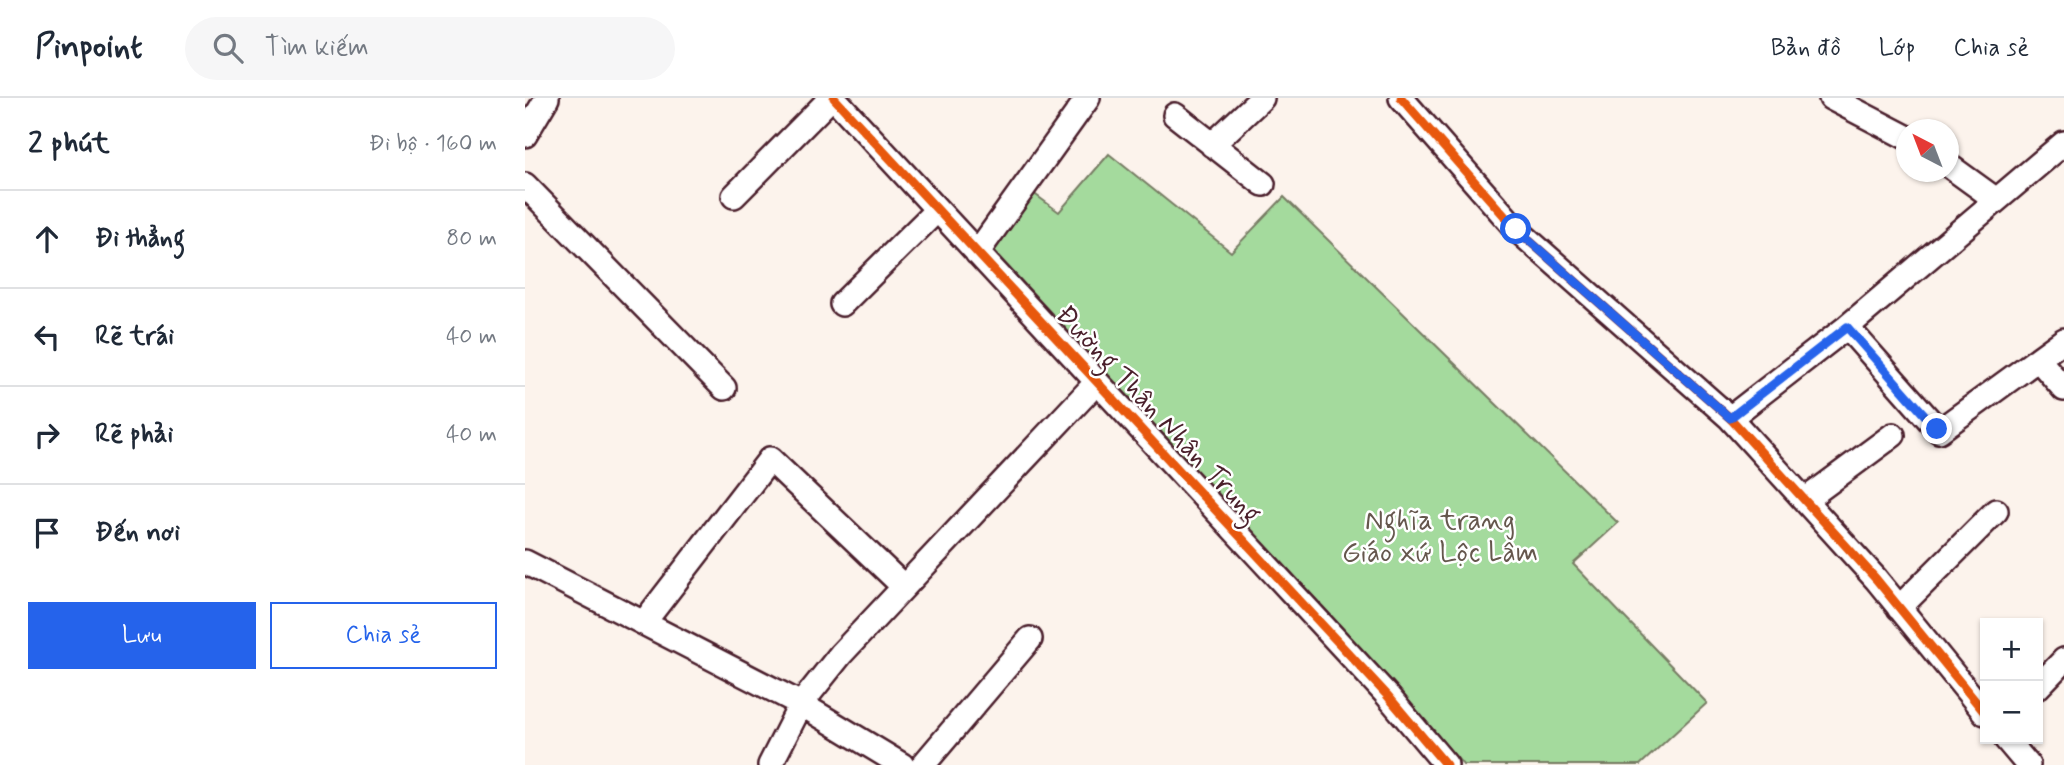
<!DOCTYPE html>
<html lang="vi">
<meta charset="utf-8">
<style>
:root{--surface:#fff;--page:#f6f6f7;--text:#1f2937;--muted:#747a83;--line:#e0e1e3;--accent:#2563eb}
body{margin:0;font-family:Mynerve,sans-serif;background:var(--page);color:var(--text)}
.controls{position:absolute;right:21px;bottom:21px;display:grid;overflow:hidden;border-radius:0px;box-shadow:0 2px 5px #0004}
.controls button{width:63px;height:63px;display:grid;place-items:center;padding:0;border:0;border-bottom:2px solid var(--line);background:var(--surface);color:var(--text);font:35px sans-serif}
.compass{position:absolute;left:1371px;top:21px;width:63px;height:63px;border-radius:50%;background:var(--surface);box-shadow:0 2px 5px #0004;rotate:318deg}
.stop{position:absolute;width:21px;height:21px;margin:-16px;border:5px solid #2563eb;border-radius:50%;background:#fff}
.stop.end{background:#2563eb;border-color:#fff;box-shadow:0 2px 7px #0008}
.list{margin:0;padding:0;list-style:none}
h2{display:flex;justify-content:space-between;align-items:center;height:91px;margin:0;padding:0 28px;font-size:30px}
h2 small{font-size:23px;font-weight:400;color:var(--muted)}
.list li{display:grid;grid-template-columns:46px 1fr auto;gap:21px;align-items:center;box-sizing:border-box;height:98px;padding:0 28px;border-top:2px solid var(--line)}
.list b{display:block;font-size:26px;white-space:nowrap}
.list em{font-size:23px;font-style:normal;color:var(--muted)}
.actions{display:flex;gap:14px;padding:21px 28px}
.actions a{flex:1;padding:16px 0;border:2px solid var(--accent);border-radius:0px;text-align:center;font-size:24px;color:var(--accent)}
.actions .main{background:var(--accent);color:#fff}
.icon{flex:none;width:38px;height:38px;fill:none;stroke:currentColor;stroke-width:2;stroke-linecap:round;stroke-linejoin:round}
.map{position:relative;flex:none;width:1539px;height:667px;overflow:hidden}
header{display:flex;align-items:center;gap:42px;box-sizing:border-box;height:98px;padding:0 35px;background:var(--surface);border-bottom:2px solid var(--line)}
header strong{font-size:33px}
nav{display:flex;gap:38px;margin-inline-start:auto;font-size:24px}
.search{width:490px;height:63px;background:var(--page);display:flex;align-items:center;gap:18px;box-sizing:border-box;padding:0 24px;border-radius:38px;color:var(--muted);font-size:26px}
main{display:flex}
aside{flex:1;background:var(--surface)}
.map>svg:first-child{display:block}
.green{fill:#a4da9d;stroke:#777c64;stroke-width:2}
.lines{fill:none;stroke-linecap:round;stroke-linejoin:round}
.minor-casing{stroke:#4a1f2b;stroke-width:28}
.minor{stroke:#fff;stroke-width:23}
.cycleway-casing{stroke:#fff;stroke-width:13}
.cycleway{stroke:#e8590c;stroke-width:9}
.route{stroke:#2563eb;stroke-width:9}
.labels{text-anchor:middle;dominant-baseline:central;stroke-width:5;stroke-linejoin:round;paint-order:stroke}
.street-label{font-size:28px;fill:#4a1f2b;stroke:#fff}
.park-label{font-size:28px;fill:#65574d;stroke:#fff}
</style>
<header>
<strong>Pinpoint</strong>
<div class="search"><svg class="icon" aria-label="search" viewBox="0 0 24 24"><circle cx="10" cy="10" r="6"/><path d="M15 15l6 6"/></svg>Tìm kiếm</div>
<nav><a>Bản đồ</a><a>Lớp</a><a>Chia sẻ</a></nav>
</header>
<main>
<aside>
<h2>2 phút<small>Đi bộ · 160 m</small></h2>
<ul class="list">
<li><svg class="icon" aria-label="ahead" viewBox="0 0 24 24"><path d="M12 20V5M6 11l6-6 6 6"/></svg><div><b>Đi thẳng</b></div><em>80 m</em></li>
<li><svg class="icon" aria-label="left" viewBox="0 0 24 24"><path d="M17 20v-9H6M10 6l-5 5 5 5"/></svg><div><b>Rẽ trái</b></div><em>40 m</em></li>
<li><svg class="icon" aria-label="right" viewBox="0 0 24 24"><path d="M7 20v-9h11M14 6l5 5-5 5"/></svg><div><b>Rẽ phải</b></div><em>40 m</em></li>
<li><svg class="icon" aria-label="arrive" viewBox="0 0 24 24"><path d="M6 21V4h12l-3 4 3 4H6"/></svg><div><b>Đến nơi</b></div></li>
</ul>
<div class="actions"><a class="main">Lưu</a><a>Chia sẻ</a></div>
</aside>
<div class="map">
<svg width="1539" height="667" viewBox="0 0 1539 667">
<rect width="100%" height="100%" fill="#fcf3ec"/>
<filter id="ink" filterUnits="userSpaceOnUse"><feTurbulence type="fractalNoise" baseFrequency=".0143" numOctaves="2"/><feDisplacementMap in="SourceGraphic" scale="14" xChannelSelector="R" yChannelSelector="G"/><feConvolveMatrix kernelMatrix="1 2 1 2 8 2 1 2 1" color-interpolation-filters="sRGB"/></filter>
<g filter="url(#ink)">
<path class="green" d="M584 56 706 154 759 99 1093 425 1048 466 1182 605 1115 667H938L872 589 467 151 504 92 534 114Z"/>
<g class="lines">
<defs>
<path id="minor" d="M309 0 862 597 921 667
M876 0 991 131 1205 320 1351 481 1460 615
M1306 0 1381 39
M650 17 738 86
M0 37 22 0
M687 47 737 0
M1423 67 1470 101
M0 87 199 290
M209 98 306 0
M452 155 563 0
M317 206 412 112
M1322 229 1414 333 1539 242
M1513 261 1539 291
M1205 320 1322 229 1539 45
M1280 402 1368 337
M0 464 276 606 377 667
M1374 510 1471 413
M120 523 245 361 378 488
M1513 589 1539 562
M1481 641 1503 667
M245 667 276 606 316 556 572 284
M398 667 505 541"/>
</defs>
<use href="#minor" class="minor-casing"/>
<use href="#minor" class="minor"/>
<defs>
<path id="cycleway" d="M309 0 862 597 921 667
M876 0 991 131 1205 320 1351 481 1460 615"/>
</defs>
<use href="#cycleway" class="cycleway-casing"/>
<use href="#cycleway" class="cycleway"/>
</g>
</g>
<g class="lines" filter="url(#ink)">
<path class="route" d="M991 131 1205 320 1322 229 1412 331"/>
</g>
<g class="labels">
<g class="street-label">
<text transform="translate(633 317) rotate(47)">Đường Thân Nhân Trung</text>
</g>
<g class="park-label">
<text x="915" y="423">Nghĩa trang<tspan x="915" dy="32">Giáo xứ Lộc Lâm</tspan></text>
</g>
</g>
</svg>
<div class="controls">
<button>+</button>
<button>−</button>
</div>
<svg class="compass" viewBox="-18 -18 36 36"><path d="M0-13l5 13h-10z" fill="#e53935"/><path d="M0 13l5-13h-10z" fill="#747a83"/></svg>
<div class="stop" style="left:991px;top:131px"></div>
<div class="stop end" style="left:1412px;top:331px"></div>
</div>
</main>
